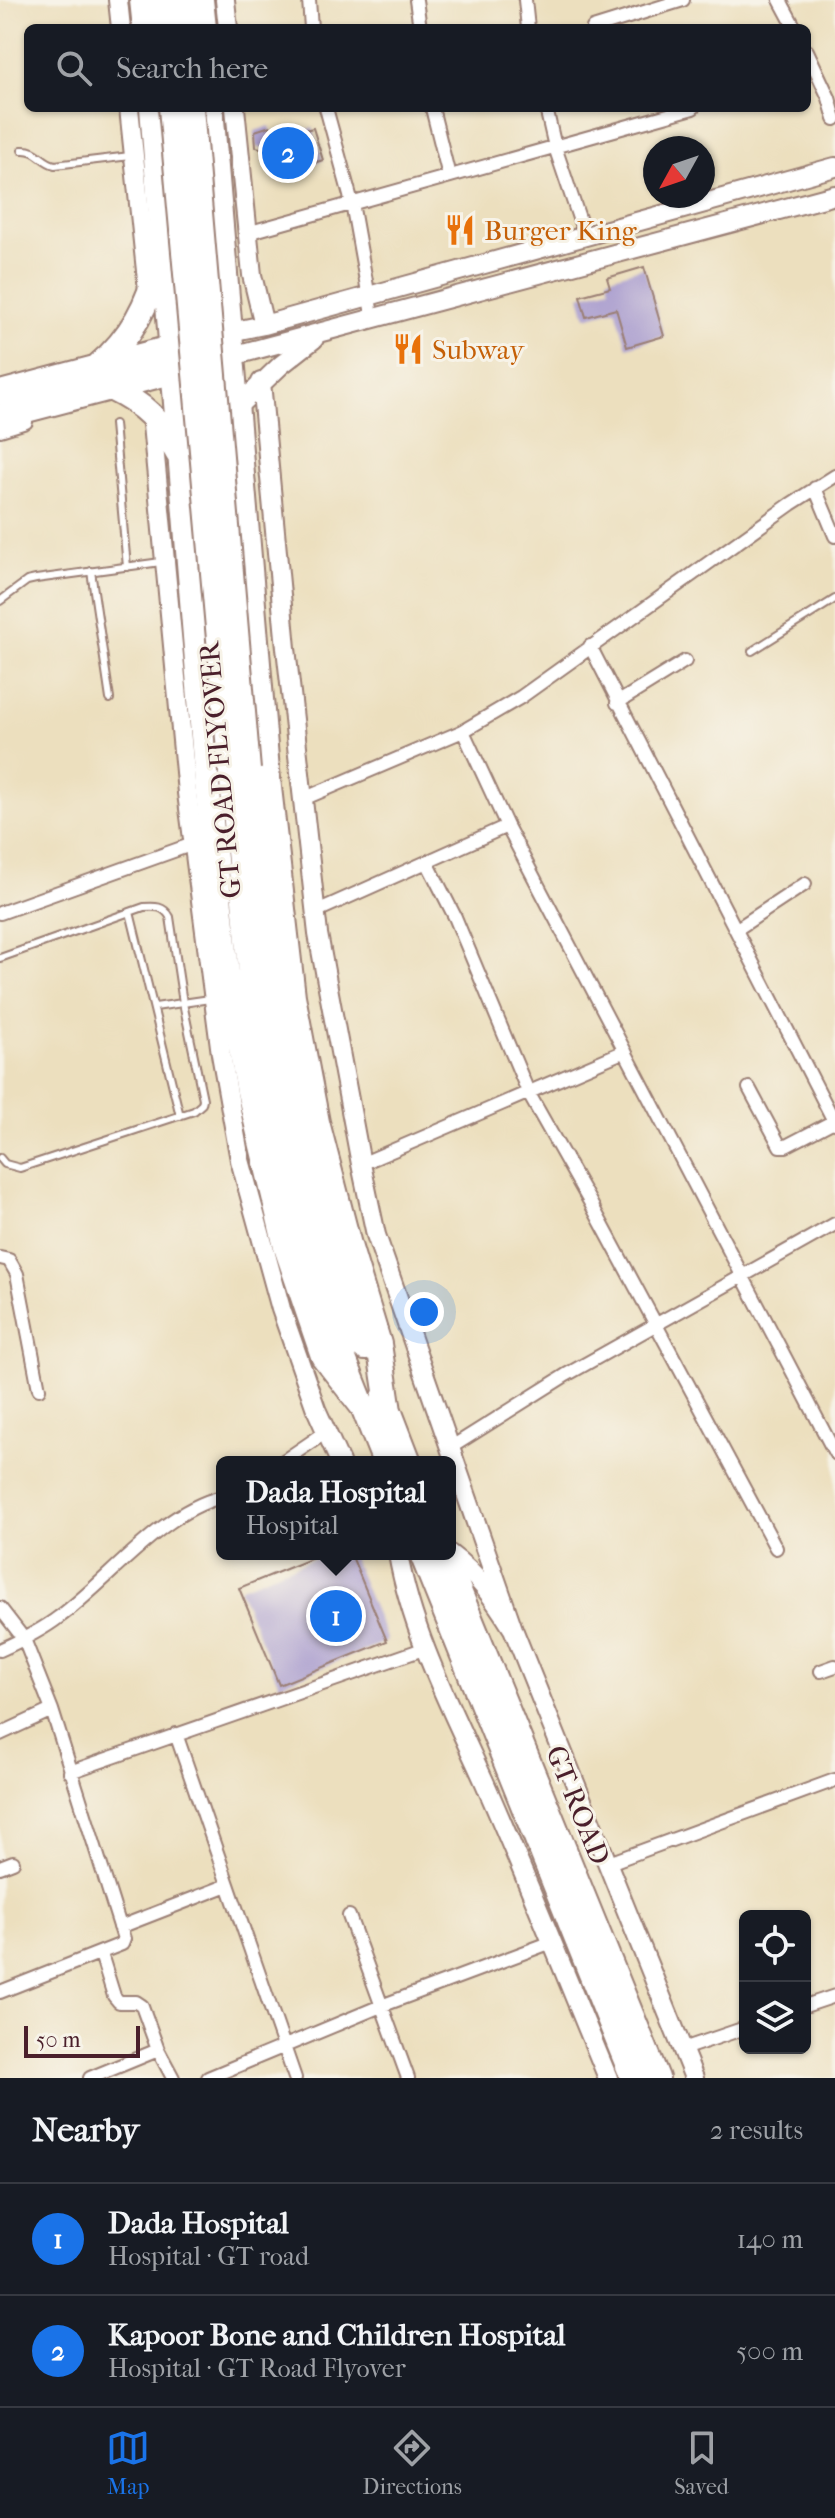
<!DOCTYPE html>
<meta charset="utf-8">
<style>
:root{--surface:#171b24;--page:#20242c;--text:#f1f3f6;--muted:#9ea1a6;--line:#363941;--accent:#1a73e8}
body{margin:0;font-family:"IM FELL French Canon",serif;background:var(--page);color:var(--text)}
.controls{position:absolute;right:24px;bottom:24px;display:grid;overflow:hidden;border-radius:12px;box-shadow:0 2px 6px #0004}
.controls button{width:72px;height:72px;display:grid;place-items:center;padding:0;border:0;border-bottom:2px solid var(--line);background:var(--surface);color:var(--text);font:40px sans-serif}
.compass{position:absolute;left:643px;top:136px;width:72px;height:72px;border-radius:50%;background:var(--surface);box-shadow:0 2px 6px #0004;rotate:230deg}
.scale{position:absolute;left:24px;bottom:20px;width:116px;box-sizing:border-box;padding-left:8px;border:4px solid #4a1f2b;border-top:0;font-size:22px;line-height:28px;white-space:nowrap;color:#4a1f2b;-webkit-text-stroke:6px #f7f3e8;paint-order:stroke}
.you{position:absolute;left:424px;top:1312px;width:28px;height:28px;margin:-20px;border:6px solid #fff;border-radius:50%;background:#1a73e8;box-shadow:0 0 0 12px #1a73e833}
.badge{display:grid;place-items:center;width:52px;height:52px;border-radius:50%;background:var(--accent);color:#fff;font-size:26px;font-weight:700}
.pin{position:absolute;translate:-50% -50%;border:4px solid #fff;box-shadow:0 2px 8px #0006}
.popup{position:absolute;left:216px;top:1456px;width:240px;height:104px;box-sizing:border-box;display:grid;place-content:center;border-radius:12px;background:var(--surface);filter:drop-shadow(0 2px 6px #0005);font-size:26px;white-space:nowrap;color:var(--muted)}
.popup b{font-size:30px;color:var(--text)}
.popup::after{content:'';position:absolute;left:50%;top:100%;margin-left:-16px;border:16px solid transparent;border-top-color:var(--surface)}
.list{margin:0;padding:0;list-style:none}
h2{display:flex;justify-content:space-between;align-items:center;height:104px;margin:0;padding:0 32px;font-size:34px}
h2 small{font-size:26px;font-weight:400;color:var(--muted)}
.list li{display:grid;grid-template-columns:52px 1fr auto;gap:24px;align-items:center;box-sizing:border-box;height:112px;padding:0 32px;border-top:2px solid var(--line)}
.list b{display:block;font-size:30px;white-space:nowrap}
.list p{margin:0;font-size:26px;white-space:nowrap;color:var(--muted)}
.list em{font-size:26px;font-style:normal;color:var(--muted)}
.icon{flex:none;width:44px;height:44px;fill:none;stroke:currentColor;stroke-width:2;stroke-linecap:round;stroke-linejoin:round}
.map{position:relative;flex:none;width:835px;height:2078px;overflow:hidden}
.search{position:absolute;background:var(--surface);box-shadow:0 2px 6px #0004;left:24px;right:24px;top:24px;height:88px;display:flex;align-items:center;gap:20px;box-sizing:border-box;padding:0 28px;border-radius:12px;color:var(--muted);font-size:30px}
.sheet{height:328px;background:var(--surface)}
nav{display:flex;justify-content:space-around;align-items:center;box-sizing:border-box;height:112px;border-top:2px solid var(--line);background:var(--surface);font-size:22px;color:var(--muted)}
nav a{display:grid;justify-items:center;gap:4px}
nav .on{color:var(--accent)}
.map>svg:first-child{display:block}
.building{fill:#afa3d0}
.lines{fill:none;stroke-linecap:round;stroke-linejoin:round}
.lane-casing{stroke:#9b7f74;stroke-width:10}
.street-casing{stroke:#9b7f74;stroke-width:16}
.secondary-casing{stroke:#9b7f74;stroke-width:22}
.highway-casing{stroke:#9b7f74;stroke-width:28}
.lane{stroke:#fff;stroke-width:6}
.street{stroke:#fff;stroke-width:12}
.secondary{stroke:#fff;stroke-width:18}
.highway{stroke:#fff;stroke-width:24}
.highway-bridge-casing{stroke:#9b7f74;stroke-width:28;stroke-linecap:butt}
.highway-bridge{stroke:#fff;stroke-width:24}
.labels{text-anchor:middle;dominant-baseline:central;stroke-width:6;stroke-linejoin:round;paint-order:stroke}
.food-label{font-size:28px;fill:#c56008;stroke:#f7f3e8;text-anchor:start}
.street-label{font-size:28px;fill:#4a1f2b;stroke:#f7f3e8}
</style>
<div class="map">
<svg width="835" height="2078" viewBox="0 0 835 2078">
<rect width="100%" height="100%" fill="#f7f3e8"/>
<filter id="ink" filterUnits="userSpaceOnUse"><feTurbulence type="fractalNoise" baseFrequency=".0125" numOctaves="2"/><feDisplacementMap in="SourceGraphic" scale="16" xChannelSelector="R" yChannelSelector="G"/><feConvolveMatrix kernelMatrix="1 2 1 2 8 2 1 2 1" color-interpolation-filters="sRGB"/></filter>
<filter id="wash" filterUnits="userSpaceOnUse"><feTurbulence type="fractalNoise" baseFrequency=".006" numOctaves="4" result="noise"/><feDisplacementMap in="SourceGraphic" scale="32" xChannelSelector="R" yChannelSelector="G"/><feGaussianBlur stdDeviation="1.8" result="paint"/><feColorMatrix in="noise" values="0 0 0 0 0 0 0 0 0 0 0 0 0 0 0 0 0 1.4 0 .05"/><feComposite in="paint" operator="in"/></filter>
<g filter="url(#wash)">
<rect width="100%" height="100%" fill="#ecdfbe"/>
<g id="blocks">
<path class="building" d="M270 126 273 138 313 128 323 160 276 175 265 149 256 147 255 131Z
M644 267 664 336 627 347 616 309 586 317 580 296 610 288 607 278Z
M323 1554H351L387 1641 279 1685 239 1588Z"/>
</g>
</g>
<g filter="url(#ink)">
<use href="#blocks" fill-opacity="0" stroke="#9b7f74" stroke-width="2"/>
<g class="lines">
<defs>
<path id="lane" d="M22 150C38 149 41 162 55 165L130 156
M114 424 127 567
M91 571 110 699
M0 601 27 581 36 579 161 562
M752 651 835 599
M130 912 180 1116
M0 958 144 907C155 906 164 906 170 917L183 1003 203 1099 202 1104 194 1111 20 1168 5 1164 0 1158
M155 1007 210 999"/>
<path id="street" d="M309 0 311 28
M416 0 420 28
M525 0 528 28
M780 0 795 28
M593 28 683 0
M807 51 829 98 835 119
M326 108 352 203 373 320
M432 108 449 176
M546 108 555 147 585 236
M247 233 693 108
M0 430 26 422
M815 488 835 536
M590 646 835 1123
M617 703 685 661
M463 731 507 826 835 1453
M303 799 463 731 521 697 791 504 835 476
M427 862 455 917 529 1094 590 1202 776 1548
M317 911 507 826
M0 913 193 844
M737 929 805 884
M749 1088 780 1146H786L834 1121
M361 1164 625 1051
M0 1258 9 1260 17 1274 39 1389
M450 1448 566 1375 835 1224
M282 1462 326 1432
M0 1608 24 1639 52 1710 124 1939 122 1944 0 1992
M0 1650C20 1641 41 1631 59 1617 109 1581 160 1512 222 1497
M821 1671 835 1666
M0 1734 52 1710
M176 1734 295 2078
M70 1772 426 1648
M609 1863 835 1780
M0 1867 13 1862
M349 1916 408 2078
M120 1927 228 1885
M101 1954 114 1996 119 2002H136L142 2006 158 2050 173 2078
M805 2006 835 1996
M683 2049 745 2028
M90 2078 158 2050
M208 2078 381 2006 552 1942"/>
<path id="secondary" d="M118 0 121 28
M225 0 228 28
M129 108 148 290
M235 108 252 275 264 325
M230 332 264 325 835 167
M232 356 835 195
M261 382 286 648 318 934 361 1164 376 1235 513 1629
M236 408 281 365 314 339
M151 414 187 793 221 1054 240 1160 281 1309 316 1409 340 1462
M398 1554C412 1634 451 1708 484 1781 527 1879 567 1979 608 2078
M450 1554C477 1574 495 1600 513 1629L694 2078"/>
<path id="highway" d="M142 0 145 28
M162 0 164 28
M182 0 184 28
M201 0 204 28
M152 108 207 784 227 972 249 1091 286 1247 323 1356 362 1406
M211 108 267 770 293 996 317 1122 349 1245 379 1344 389 1411
M98 366C131 338 149 304 159 262
M110 388C145 405 160 420 178 454
M0 393 185 344
M0 417 187 368
M248 770C266 967 293 1163 365 1348
M231 772 255 1009 280 1133 312 1257 344 1359 385 1462
M384 1397 409 1462
M422 1554 633 2078
M444 1554 657 2078"/>
</defs>
<use href="#lane" class="lane-casing"/>
<use href="#street" class="street-casing"/>
<use href="#secondary" class="secondary-casing"/>
<use href="#highway" class="highway-casing"/>
<use href="#lane" class="lane"/>
<use href="#street" class="street"/>
<use href="#secondary" class="secondary"/>
<use href="#highway" class="highway"/>
<defs>
<path id="highway-bridge" d="M171 108 231 772
M191 108 248 770"/>
</defs>
<use href="#highway-bridge" class="highway-bridge-casing"/>
<use href="#highway-bridge" class="highway-bridge"/>
</g>
</g>
<defs>
<symbol id="restaurant-bare" viewBox="-9 -9 18 18"><path d="M-5-6h1v4h1v-4h1v4h1v-4h1v5L-1.5 .5V6h-2V.5L-5-1ZM5-6V6H3V1.5H1.5Q1.5-4 5-6Z" fill="#e8710a" stroke="#f7f3e8" stroke-width="2.5" paint-order="stroke"/></symbol>
</defs>
<g fill-rule="evenodd">
<use href="#restaurant-bare" x="438" y="208" width="44" height="44"/>
<use href="#restaurant-bare" x="386" y="327" width="44" height="44"/>
</g>
<g class="labels">
<g class="food-label">
<text x="484" y="230">Burger King</text>
<text x="432" y="349">Subway</text>
</g>
<g class="street-label">
<text transform="translate(220 770) rotate(-95)">GT ROAD FLYOVER</text>
<text transform="translate(578 1805) rotate(68)">GT ROAD</text>
</g>
</g>
</svg>
<div class="controls">
<button><svg class="icon" aria-label="locate" viewBox="0 0 24 24"><circle cx="12" cy="12" r="6"/><path d="M12 2v4M12 18v4M2 12h4M18 12h4"/></svg></button>
<button><svg class="icon" aria-label="layers" viewBox="0 0 24 24"><path d="M12 4l9 5-9 5-9-5zM3 14l9 5 9-5"/></svg></button>
</div>
<svg class="compass" viewBox="-18 -18 36 36"><path d="M0-13l5 13h-10z" fill="#e53935"/><path d="M0 13l5-13h-10z" fill="#9ea1a6"/></svg>
<div class="scale">50 m</div>
<div class="you"></div>
<div class="pin badge" style="left:336px;top:1616px">1</div>
<div class="popup"><b>Dada Hospital</b>Hospital</div>
<div class="pin badge" style="left:288px;top:153px">2</div>
<div class="search"><svg class="icon" aria-label="search" viewBox="0 0 24 24"><circle cx="10" cy="10" r="6"/><path d="M15 15l6 6"/></svg>Search here</div>
</div>
<section class="sheet">
<h2>Nearby<small>2 results</small></h2>
<ul class="list">
<li><span class="badge">1</span><div><b>Dada Hospital</b><p>Hospital · GT road</p></div><em>140 m</em></li>
<li><span class="badge">2</span><div><b>Kapoor Bone and Children Hospital</b><p>Hospital · GT Road Flyover</p></div><em>500 m</em></li>
</ul>
</section>
<nav>
<a class="on"><svg class="icon" aria-label="map" viewBox="0 0 24 24"><path d="M3 6l6-2 6 2 6-2v14l-6 2-6-2-6 2zM9 4v14M15 6v14"/></svg>Map</a>
<a><svg class="icon" aria-label="directions" viewBox="0 0 24 24"><path d="M12 3l9 9-9 9-9-9zM9 14v-3h6M13 9l2 2-2 2"/></svg>Directions</a>
<a><svg class="icon" aria-label="saved" viewBox="0 0 24 24"><path d="M7 4h10v16l-5-4-5 4z"/></svg>Saved</a>
</nav>
